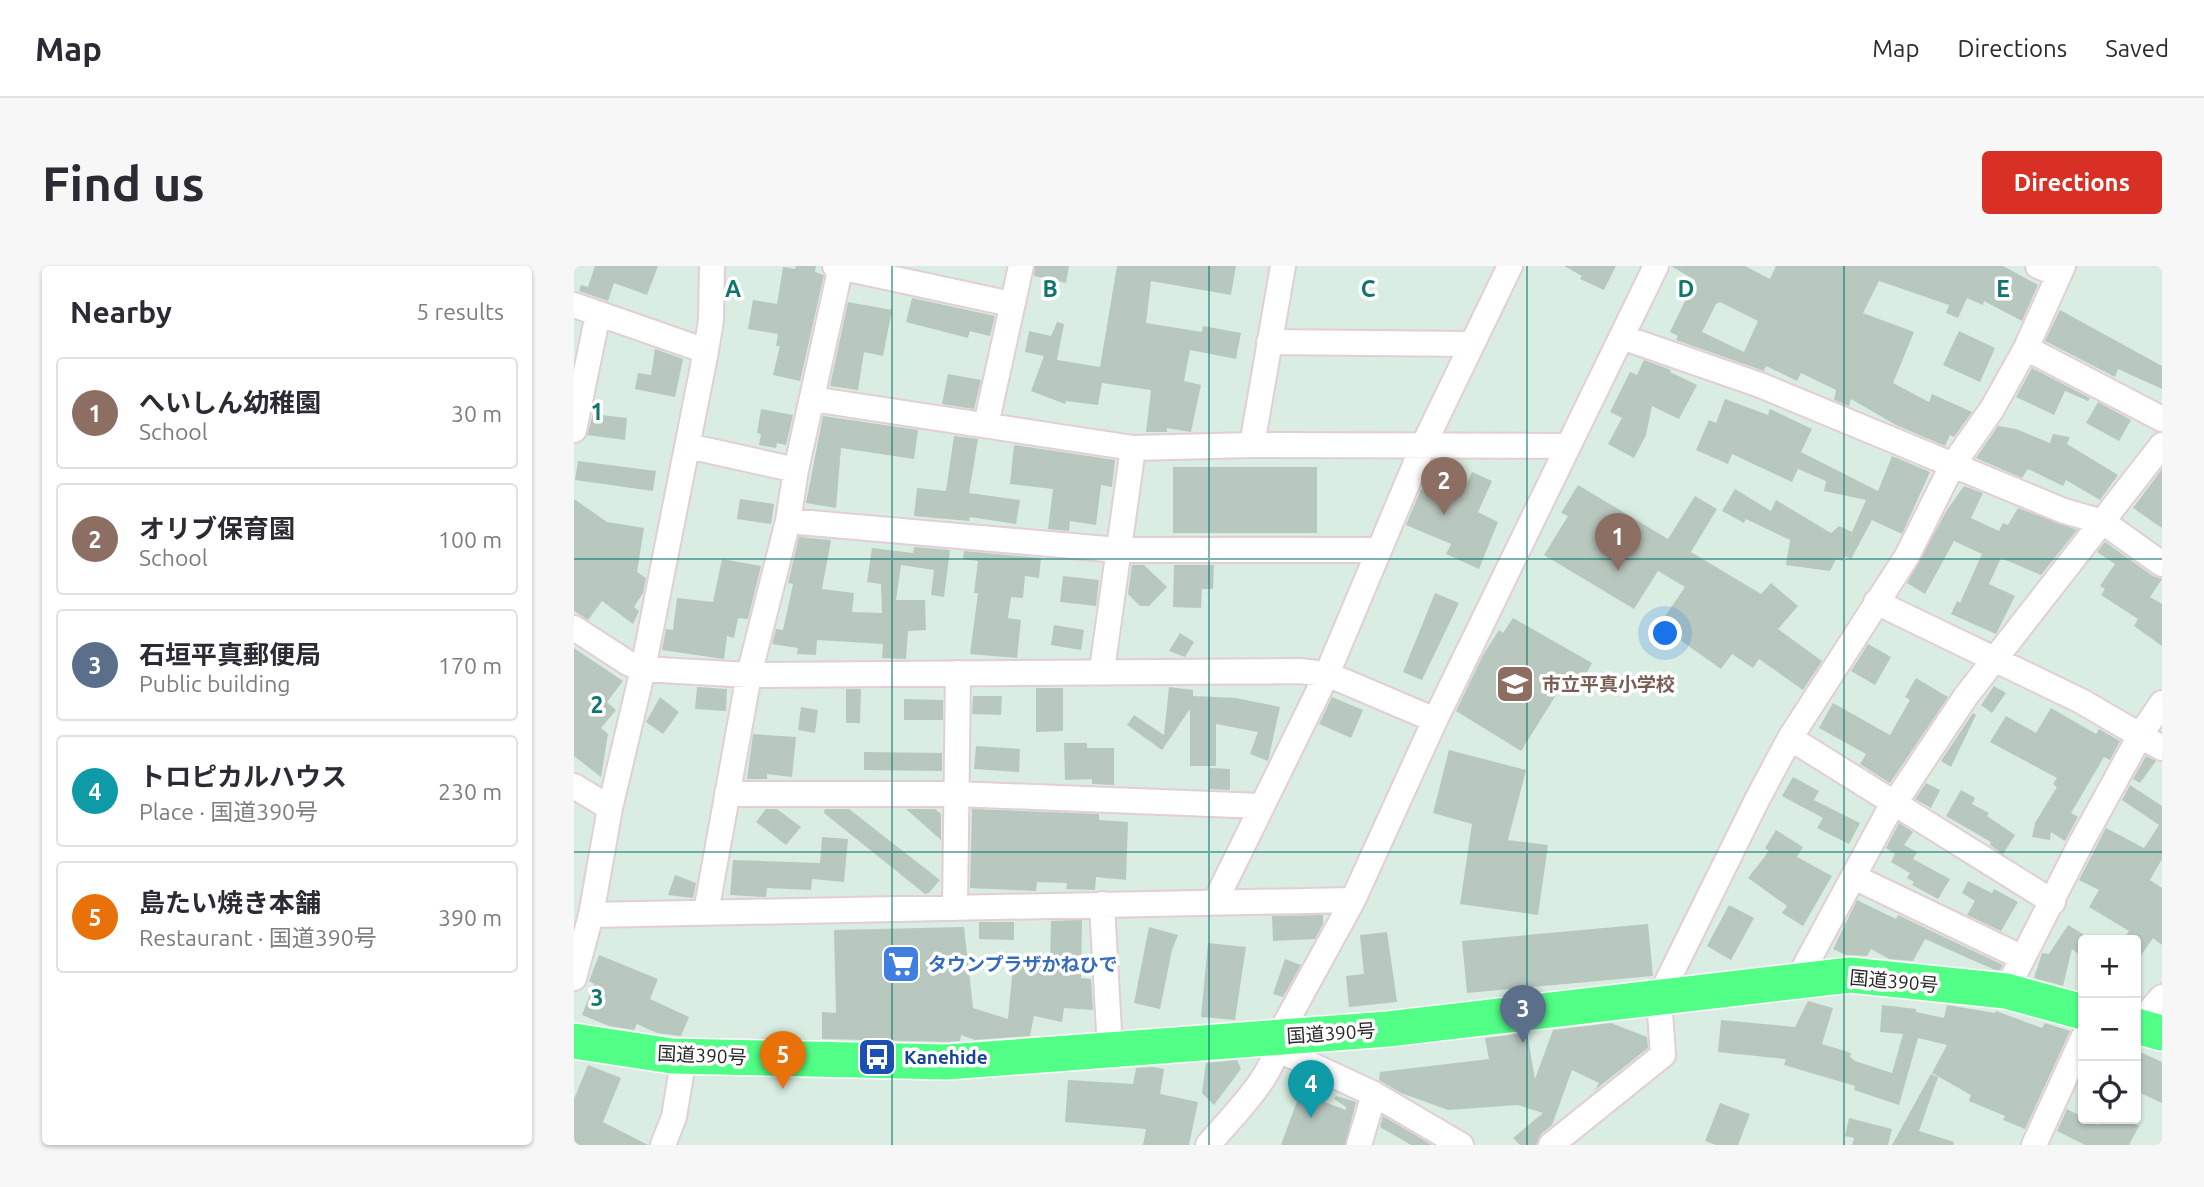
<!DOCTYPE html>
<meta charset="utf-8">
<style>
:root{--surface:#fff;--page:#f7f7f7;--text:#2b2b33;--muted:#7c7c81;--line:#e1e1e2;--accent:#d93025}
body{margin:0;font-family:Ubuntu,"Noto Sans JP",sans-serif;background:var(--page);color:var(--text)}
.controls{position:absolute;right:21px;bottom:21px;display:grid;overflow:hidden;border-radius:7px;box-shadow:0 2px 5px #0004}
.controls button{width:63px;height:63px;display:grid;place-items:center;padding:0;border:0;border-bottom:2px solid var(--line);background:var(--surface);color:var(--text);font:35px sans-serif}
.you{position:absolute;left:1092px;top:368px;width:24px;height:24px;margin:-18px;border:5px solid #fff;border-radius:50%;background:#1a73e8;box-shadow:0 0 0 10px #1a73e833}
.badge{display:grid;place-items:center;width:46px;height:46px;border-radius:50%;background:var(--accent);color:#fff;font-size:23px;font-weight:700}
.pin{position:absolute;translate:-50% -58px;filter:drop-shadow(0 2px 4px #0008)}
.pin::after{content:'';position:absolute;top:37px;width:24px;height:21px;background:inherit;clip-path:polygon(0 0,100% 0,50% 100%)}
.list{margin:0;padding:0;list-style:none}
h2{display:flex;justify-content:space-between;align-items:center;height:91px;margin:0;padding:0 28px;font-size:30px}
h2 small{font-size:23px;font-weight:400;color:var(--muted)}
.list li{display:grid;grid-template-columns:46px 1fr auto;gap:21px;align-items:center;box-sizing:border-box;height:112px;margin:0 14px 14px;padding:0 14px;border:2px solid var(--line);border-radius:7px}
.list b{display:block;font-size:26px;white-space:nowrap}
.list p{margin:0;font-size:23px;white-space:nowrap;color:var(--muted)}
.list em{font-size:23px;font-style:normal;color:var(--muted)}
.icon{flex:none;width:38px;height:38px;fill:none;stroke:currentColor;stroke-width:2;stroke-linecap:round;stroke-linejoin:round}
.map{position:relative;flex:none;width:1588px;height:879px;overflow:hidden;border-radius:7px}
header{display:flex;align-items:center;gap:42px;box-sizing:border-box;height:98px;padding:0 35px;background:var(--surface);border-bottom:2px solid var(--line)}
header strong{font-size:33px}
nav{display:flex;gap:38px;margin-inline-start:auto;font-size:24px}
.intro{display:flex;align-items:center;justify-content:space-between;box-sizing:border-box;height:168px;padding:0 42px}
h1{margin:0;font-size:49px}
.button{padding:18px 32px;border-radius:7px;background:var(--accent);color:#fff;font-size:24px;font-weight:700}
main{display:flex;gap:42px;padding:0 42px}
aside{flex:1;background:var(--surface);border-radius:7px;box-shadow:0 2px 5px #0004}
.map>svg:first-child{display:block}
.building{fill:#b9c8bf;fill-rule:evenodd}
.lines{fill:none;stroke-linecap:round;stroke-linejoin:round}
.minor-casing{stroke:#e4ced5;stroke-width:28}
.highway-casing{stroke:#fff;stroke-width:38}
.minor{stroke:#fff;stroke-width:24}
.highway{stroke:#52ff86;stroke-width:35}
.grid{fill:none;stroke:#0f766e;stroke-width:2;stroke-opacity:0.55}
.labels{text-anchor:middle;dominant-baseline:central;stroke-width:7;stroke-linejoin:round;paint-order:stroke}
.education-label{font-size:19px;font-weight:bold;fill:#785e54;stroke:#fff;text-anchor:start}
.shop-label{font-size:19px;font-weight:bold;fill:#366cbe;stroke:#fff;text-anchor:start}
.street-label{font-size:19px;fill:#292929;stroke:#fff}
.transit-label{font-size:19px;font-weight:bold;fill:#164399;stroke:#fff;text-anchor:start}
.grid-label{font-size:23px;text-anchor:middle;font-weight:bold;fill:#0f766e;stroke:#fff;stroke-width:7;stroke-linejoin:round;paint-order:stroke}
</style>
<header>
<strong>Map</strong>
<nav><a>Map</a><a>Directions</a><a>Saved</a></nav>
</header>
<div class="intro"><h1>Find us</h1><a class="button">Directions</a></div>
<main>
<aside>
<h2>Nearby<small>5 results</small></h2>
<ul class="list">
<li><span class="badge" style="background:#8d6e63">1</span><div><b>へいしん幼稚園</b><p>School</p></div><em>30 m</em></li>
<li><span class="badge" style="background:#8d6e63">2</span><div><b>オリブ保育園</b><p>School</p></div><em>100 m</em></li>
<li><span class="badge" style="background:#5c6f8a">3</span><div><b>石垣平真郵便局</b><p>Public building</p></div><em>170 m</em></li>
<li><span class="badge" style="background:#0f9aa8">4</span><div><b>トロピカルハウス</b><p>Place · 国道390号</p></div><em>230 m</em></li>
<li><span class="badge" style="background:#e8710a">5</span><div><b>島たい焼き本舗</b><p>Restaurant · 国道390号</p></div><em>390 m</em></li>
</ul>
</aside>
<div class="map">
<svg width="1588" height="879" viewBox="0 0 1588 879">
<rect width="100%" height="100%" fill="#d9ede2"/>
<path class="building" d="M21 0H84L73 29 40 17 34 35 5 25 7 19 14 21Z
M222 0H242L241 6 250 9 226 115 199 109 206 80H202L204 68 174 63 179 34 203 38 209 1 221 3Z
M461 0H495L492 17 460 10Z
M543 0H662L657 29 577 15 572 57 628 66 629 60 667 67 662 93 616 84 610 115 627 119 617 166 593 162V166H572L577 124 528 117 524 139 492 135 491 138 457 125 470 90 451 86 455 65 477 70 483 56 490 58 483 94 526 101Z
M990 0H1042L1030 24 1006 13 1008 10Z
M1097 0H1171L1196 13 1202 0H1429L1464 19 1448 55 1410 35 1409 39 1393 32 1384 52 1372 47 1375 39 1305 15 1289 47 1340 66 1319 117 1355 136 1358 128 1398 146 1380 171 1376 169 1371 180 1322 159 1277 133 1275 140 1260 134 1262 124 1227 107 1223 115 1192 100 1190 105 1102 74 1104 70 1096 66 1121 14ZM1146 36 1184 55 1170 86 1128 66 1142 38Z
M338 32 421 50 416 70 396 65 394 72 332 56Z
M274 36 318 44 309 90 290 86 284 124 256 120Z
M1486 44 1588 100V123L1544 103 1541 111 1471 75Z
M1385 65 1421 82 1406 116 1369 99Z
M81 83 109 93 101 131 61 123 64 107 77 109Z
M1070 94 1097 104 1096 106 1123 119 1105 153 1078 140 1072 169 1060 192 1034 178 1048 152 1036 146 1056 106 1063 109Z
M1458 102 1516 132 1514 135 1491 125 1480 149 1442 131Z
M374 108 407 114 400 143 368 138Z
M1151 133 1194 149 1196 143 1238 163 1227 186 1304 225 1318 190 1356 206 1328 268 1298 254 1277 293 1271 290 1270 295 1262 293 1256 305 1212 299 1216 274 1172 253 1170 257 1148 245 1161 223 1197 245 1202 234 1257 267 1265 260 1278 266 1292 234 1250 225 1252 215 1224 203 1218 216 1158 188 1154 198 1122 184 1135 154 1142 157Z
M1524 136 1557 154 1545 175 1512 157Z
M187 143 219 149 212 179 203 177 202 182 185 179 187 168 183 167Z
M19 148 53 152 51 174 13 169Z
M249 150 344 164 340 193 267 182 262 242 232 237Z
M1424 160 1442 163 1476 177 1479 168 1496 171 1493 178 1544 209 1526 234 1492 214 1489 220 1454 203 1448 212 1402 192Z
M380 170 404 173 395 227 446 234 442 258 396 251 395 255 340 250 343 222 372 225Z
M440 179 541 194 538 221 527 219 522 259 496 255 495 265 474 263 479 223 436 218Z
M4 195 82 205 79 225 1 214Z
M599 201H743V267H599Z
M1588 203V262L1559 242Z
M898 206 918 215 904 246 924 256 905 303 872 288 877 278 832 259 847 223 863 230 872 210 892 219Z
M1004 219 1094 273 1121 230 1143 243 1117 286 1187 328 1197 317 1224 340 1204 363 1248 395 1229 424 1185 393 1179 402 1158 388 1147 403 1085 359 1111 321 1084 305 1060 343 970 289 994 250 987 247Z
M1390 220 1409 227 1397 252 1425 265 1429 257 1434 259 1444 242 1503 264 1467 309 1427 292 1415 318 1441 330 1422 368 1377 348 1383 335 1386 337 1408 288 1380 275 1351 328 1333 317 1373 244Z
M0 233 33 256 70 262 63 306 72 312 69 327 60 341 65 345 59 358 28 335 14 354 0 345Z
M166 233 200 238 197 258 163 253Z
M225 271 257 274 248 323 280 327 278 346 308 347 307 318 293 316 298 282 339 287 340 281 376 284 370 331 357 329 360 304 327 299 322 334H351L352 364 334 365 332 393 308 392 309 378 243 374 242 389 223 388 224 382 198 378 202 363 209 364 219 318 214 317Z
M1531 276 1579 310 1588 313 1576 331 1588 338V380L1560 360 1564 353 1527 329 1531 323 1526 320 1541 298 1523 286Z
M390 285 467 292 465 312 451 310 449 332 437 331 434 352 447 354 443 392 396 388 404 327H400L404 295 389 293Z
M148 293 187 300 174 353 164 352 160 372 153 370 150 393 88 384 92 363 99 364 103 332 139 336Z
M558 299H570L593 321 575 340H566L554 328Z
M600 299H640L639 323H628L627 342 599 341Z
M489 310 525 314 522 340 486 336Z
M861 327 885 337 848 414 829 406Z
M939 352 1018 397 1010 412 997 405 947 485 882 445 909 389 925 364 929 367Z
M480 359 510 364 507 384 477 379Z
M606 367 620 376 611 391 595 385Z
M1294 378 1317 391 1301 419 1277 405Z
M0 382 49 415 33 436 42 444 27 462 34 468 27 511 0 490Z
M1342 412 1374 431 1316 517 1286 498 1292 488 1245 462 1259 437 1316 469 1336 434 1331 431Z
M1420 420 1432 427 1418 447 1407 439Z
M123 421 153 423 152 445 121 443Z
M595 421 619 424V430L662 432 706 441 694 495 676 488 684 466 642 458V500H616V443L588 484 553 459 560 449 590 469Z
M462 422H489V465L462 466Z
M272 423H287L286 457H272Z
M399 430H428L427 449 398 448Z
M86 431 105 446 89 468 72 456Z
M758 431 789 444 777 472 745 458Z
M330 433 369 434V454H330Z
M227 441 244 444 241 467 224 464Z
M1477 442 1522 468 1525 463 1546 475 1536 494 1530 491 1497 547 1504 551 1491 575 1477 566 1476 574 1458 571 1461 557 1483 521 1479 518 1483 512 1416 476 1432 450 1462 467Z
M1399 447 1402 449 1377 501 1367 495Z
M179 468 222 471 218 511 193 508V513H173Z
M490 477H513V482H540V519L518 518V513L491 514Z
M402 480 446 483 445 506 400 503Z
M875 484 952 504 934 574 974 579 964 649 886 638 898 558 859 547Z
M290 486 368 487V505L290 504Z
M1572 490 1582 495 1566 517 1559 513Z
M636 502 656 503V524L635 523Z
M1219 511 1245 525 1240 534 1286 557 1275 578 1243 562 1249 552 1208 530Z
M1352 517 1366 524 1357 542 1341 533Z
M1556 519 1588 540V593L1576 614 1588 622V679L1579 672 1562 697V674H1548L1555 665 1515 641 1525 624 1505 614 1532 562 1570 582 1585 559 1548 534Z
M1387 524 1401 532 1398 538 1415 547 1413 550 1441 569 1429 588 1416 579 1417 576 1372 550Z
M192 543H203L227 561 212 579 182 556Z
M251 543H275L366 614 355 627 351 628 250 547Z
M332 543H361L367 548V574Z
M398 543 525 548V554L554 556 552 614 522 611 521 624 492 623 493 617 463 616 462 625 396 622Z
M1325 557 1339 566 1330 579 1343 586 1339 593 1376 613 1364 633 1338 619 1340 616 1333 612 1336 607 1317 596 1321 588 1312 582Z
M1202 564 1229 581 1223 591 1258 610 1229 660 1208 647 1213 640 1174 612 1195 585 1191 582Z
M248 571 274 573 270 616 238 613 237 624 193 622 192 631 156 629 159 594 246 597Z
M101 609 122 617 119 632 94 629Z
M1394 615 1418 627 1420 623 1444 636 1427 665 1393 649 1401 635 1388 627Z
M1283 634 1322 653 1324 649 1429 699 1426 704H1421L1351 673 1339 695 1315 693 1297 683 1293 690 1272 689 1259 683Z
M1155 639 1180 652 1157 694 1133 680Z
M749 649V658L741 673 699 675 698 650Z
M508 654 507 712 517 713 519 744 490 742 488 756 460 750 456 770 401 774 387 769 386 775 372 776 248 773V746L262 747 260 664 390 661 399 742 434 753 440 690 476 694 477 655Z
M405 656H440V674L405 673Z
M1074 658 1079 710 893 727 888 675Z
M1494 659 1509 668V691L1498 683 1489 720 1460 712 1468 687 1475 688Z
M575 661 604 669 598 684 586 743 560 737Z
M813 666 823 736 775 741 772 710 790 708 786 669Z
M634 677 672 681 661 754 627 751Z
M25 689 84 713 76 733 115 751 107 770 83 767 63 758 60 764 35 760 8 749 20 718 15 715Z
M711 693 727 699 709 731 699 728Z
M1234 735 1259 742 1248 778 1277 787 1276 791 1281 795 1318 807 1329 768 1306 766 1308 739 1342 743V746L1370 752 1373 739 1421 747 1422 745 1468 762 1471 757 1496 765 1451 863 1429 854 1431 850 1395 835 1397 829 1358 807 1373 779 1344 772 1325 839 1280 824 1281 820 1210 799 1212 793 1144 786 1147 754 1221 761Z
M1037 757 1073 771 1074 782 1021 824 1025 817 998 804 978 859 967 868 962 879H946L939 872 969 847 944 839 874 844 827 827 805 814 806 806 915 793 911 772 953 767 961 813 979 764Z
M1562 784 1588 796V837L1562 825Z
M663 794 667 803 640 839 628 827 632 797Z
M14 799 47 812 29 856 74 879H0V833Z
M579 801 590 803 586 828 624 836 615 879H569L572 863 491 856 494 814 559 818 562 802Z
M1357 808 1364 811 1345 865 1380 876 1379 879H1318Z
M726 827 772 844V841L760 833 762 830 782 836 771 879H707Z
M1146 837 1176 848 1164 879H1142L1131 875Z
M1493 843 1524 859 1528 853H1552L1565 860 1555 879H1511L1483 865Z
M809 850 858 879H837L806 861Z
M1275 852 1318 863 1314 879H1278L1280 872 1271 870Z"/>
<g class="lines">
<defs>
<path id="minor" d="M261 0 437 38
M1464 0 1485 9
M0 39 132 85
M1048 71 1186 119 1490 245 1529 256 1588 298
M695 76 896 78
M1452 82 1588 153
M238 133 559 182 678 179 994 180
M412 159 447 0
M0 164 24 48
M678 179 709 0
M114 180 222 204
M214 255 544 284H805
M1302 336 1507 435 1588 482
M0 362 54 397 69 403 175 409 725 405 753 408 861 454
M528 404 559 182
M1216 472 1479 636
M0 520 36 542
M153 528H383L687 540
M1280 611 1447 691
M641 636 753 408 849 180 936 0
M528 638 536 784
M381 642 384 407
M132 646 175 409 214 255 222 204 267 0
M17 649 779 634
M0 712 17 649 36 542 69 403 132 85 137 54 138 0
M1223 715 1312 550 1392 430 1588 179
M1432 725 1507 577 1567 468 1588 437
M1562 760 1588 731
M705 784 800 828 887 879
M89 879 100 851 110 790
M634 879C656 852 705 807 704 771L779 634 861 454 1082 0
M785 879 800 828
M977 879 1089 789 1085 732 1184 532 1216 472 1333 290 1378 200 1418 143 1452 82 1489 0
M1460 879 1509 772"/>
<path id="highway" d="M1562 760 1588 767
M0 775 98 790 373 796 814 763 1276 709 1432 725 1509 746"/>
</defs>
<use href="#minor" class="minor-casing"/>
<use href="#highway" class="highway-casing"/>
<use href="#minor" class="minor"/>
<use href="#highway" class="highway"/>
</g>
<path class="grid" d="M318 0V879M635 0V879M953 0V879M1270 0V879M0 293H1588M0 586H1588"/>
<defs>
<symbol id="school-square" viewBox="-11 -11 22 22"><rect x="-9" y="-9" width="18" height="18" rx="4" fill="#8d6e63" stroke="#fff"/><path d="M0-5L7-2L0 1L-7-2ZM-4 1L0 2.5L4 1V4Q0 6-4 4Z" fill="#fff"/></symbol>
<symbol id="supermarket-square" viewBox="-11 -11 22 22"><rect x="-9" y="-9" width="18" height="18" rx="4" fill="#3f7fe0" stroke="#fff"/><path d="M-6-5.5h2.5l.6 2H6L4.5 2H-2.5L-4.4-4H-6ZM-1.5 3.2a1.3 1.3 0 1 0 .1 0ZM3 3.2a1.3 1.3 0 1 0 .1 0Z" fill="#fff"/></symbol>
<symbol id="bus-square" viewBox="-11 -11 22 22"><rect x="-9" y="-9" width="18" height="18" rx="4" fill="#1a4fb4" stroke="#fff"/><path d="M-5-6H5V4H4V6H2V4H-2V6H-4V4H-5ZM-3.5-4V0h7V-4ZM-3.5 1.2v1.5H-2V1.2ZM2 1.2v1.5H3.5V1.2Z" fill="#fff"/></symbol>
</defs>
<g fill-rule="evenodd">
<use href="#school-square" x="919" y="396" width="44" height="44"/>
<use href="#supermarket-square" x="305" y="676" width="44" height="44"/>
<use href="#bus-square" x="281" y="769" width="44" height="44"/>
</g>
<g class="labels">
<g class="education-label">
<text x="968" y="418">市立平真小学校</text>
</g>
<g class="shop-label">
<text x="354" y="698">タウンプラザかねひで</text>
</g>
<g class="street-label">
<text transform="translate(1320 715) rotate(5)">国道390号</text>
<text transform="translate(757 767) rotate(-4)">国道390号</text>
<text transform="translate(128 789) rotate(3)">国道390号</text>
</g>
<g class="transit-label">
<text x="330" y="791">Kanehide</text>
</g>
</g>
<g class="grid-label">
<text x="159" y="31">A</text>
<text x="476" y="31">B</text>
<text x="794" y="31">C</text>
<text x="1112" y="31">D</text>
<text x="1429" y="31">E</text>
<text x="23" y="154">1</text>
<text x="23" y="447">2</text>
<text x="23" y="740">3</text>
</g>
</svg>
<div class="controls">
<button>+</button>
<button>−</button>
<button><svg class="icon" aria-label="locate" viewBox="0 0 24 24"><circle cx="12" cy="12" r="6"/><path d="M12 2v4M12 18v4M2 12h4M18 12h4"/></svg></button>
</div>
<div class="you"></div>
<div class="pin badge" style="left:1044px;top:305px;background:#8d6e63">1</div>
<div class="pin badge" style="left:870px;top:249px;background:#8d6e63">2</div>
<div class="pin badge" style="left:949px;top:777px;background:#5c6f8a">3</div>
<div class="pin badge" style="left:737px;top:852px;background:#0f9aa8">4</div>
<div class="pin badge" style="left:209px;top:823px;background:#e8710a">5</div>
</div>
</main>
